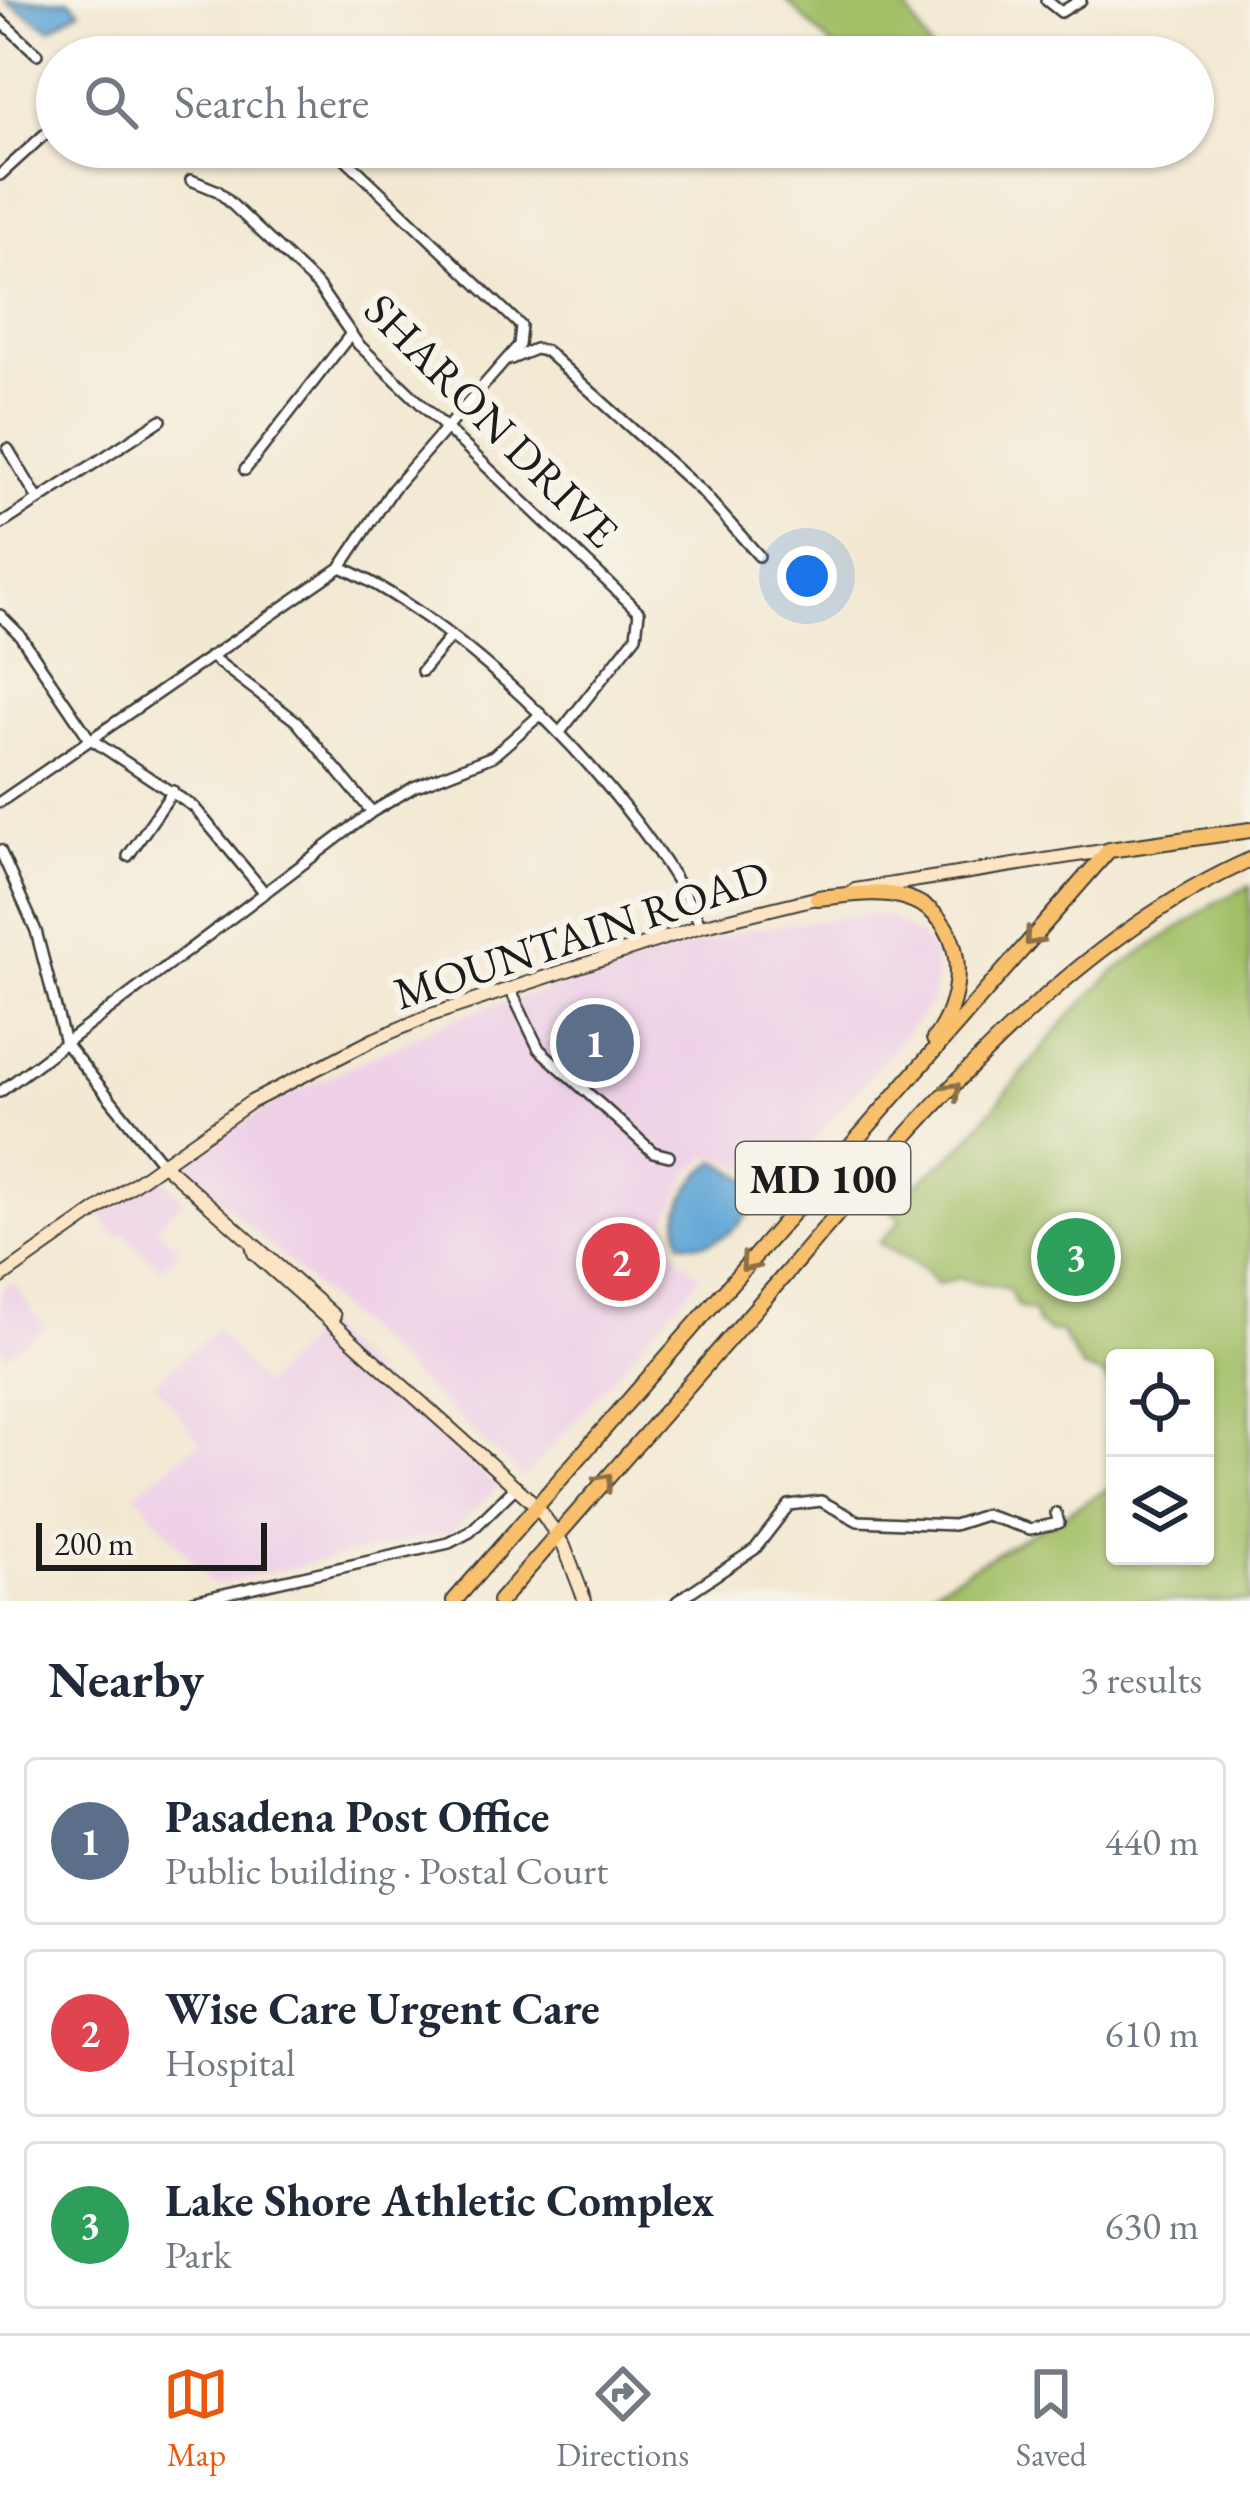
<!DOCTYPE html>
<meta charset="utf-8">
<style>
:root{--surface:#fff;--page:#f6f6f7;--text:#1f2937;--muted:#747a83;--line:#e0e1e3;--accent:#ea580c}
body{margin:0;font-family:"EB Garamond",serif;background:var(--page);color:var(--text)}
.controls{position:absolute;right:36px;bottom:36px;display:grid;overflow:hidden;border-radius:12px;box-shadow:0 3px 9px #0004}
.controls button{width:108px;height:108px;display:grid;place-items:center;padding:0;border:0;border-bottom:3px solid var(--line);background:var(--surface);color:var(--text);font:60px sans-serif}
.scale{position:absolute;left:36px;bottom:30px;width:231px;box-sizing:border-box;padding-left:12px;border:6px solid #1c1c1c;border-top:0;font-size:33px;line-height:42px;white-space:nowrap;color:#1c1c1c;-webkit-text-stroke:9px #f7f3e8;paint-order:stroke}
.you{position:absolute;left:807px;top:576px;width:42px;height:42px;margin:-30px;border:9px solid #fff;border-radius:50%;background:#1a73e8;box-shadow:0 0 0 18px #1a73e833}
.badge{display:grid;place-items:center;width:78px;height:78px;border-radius:50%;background:var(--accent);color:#fff;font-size:39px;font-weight:700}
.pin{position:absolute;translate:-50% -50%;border:6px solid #fff;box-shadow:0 3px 12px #0006}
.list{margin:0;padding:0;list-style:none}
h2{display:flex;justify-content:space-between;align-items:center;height:156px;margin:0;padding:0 48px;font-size:51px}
h2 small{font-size:39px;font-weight:400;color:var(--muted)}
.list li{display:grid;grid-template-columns:78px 1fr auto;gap:36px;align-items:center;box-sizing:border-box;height:168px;margin:0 24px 24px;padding:0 24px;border:3px solid var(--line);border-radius:12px}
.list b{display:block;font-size:45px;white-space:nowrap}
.list p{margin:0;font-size:39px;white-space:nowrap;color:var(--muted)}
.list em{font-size:39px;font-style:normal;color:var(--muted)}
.icon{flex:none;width:66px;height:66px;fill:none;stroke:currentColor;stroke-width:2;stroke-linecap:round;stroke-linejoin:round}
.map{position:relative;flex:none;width:1250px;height:1601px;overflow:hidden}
.search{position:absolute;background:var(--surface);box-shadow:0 3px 9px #0004;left:36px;right:36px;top:36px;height:132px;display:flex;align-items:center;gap:30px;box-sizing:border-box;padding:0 42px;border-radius:66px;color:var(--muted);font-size:45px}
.sheet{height:732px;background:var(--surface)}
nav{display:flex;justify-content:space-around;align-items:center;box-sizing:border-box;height:168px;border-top:3px solid var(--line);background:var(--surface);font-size:33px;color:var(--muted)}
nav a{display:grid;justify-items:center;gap:6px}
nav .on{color:var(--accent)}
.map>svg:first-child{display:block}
.built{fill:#eed0e7}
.green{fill:#a2bf66;stroke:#5f6e41;stroke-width:3}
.water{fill:#61a6d6;stroke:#3e6179;stroke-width:3}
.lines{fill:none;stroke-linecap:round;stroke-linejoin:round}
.street-casing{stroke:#3c3b37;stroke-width:14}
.secondary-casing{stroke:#3c3b37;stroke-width:16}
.primary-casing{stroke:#3c3b37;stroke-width:18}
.street{stroke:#fff;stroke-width:9}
.secondary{stroke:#fce5c4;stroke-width:12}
.primary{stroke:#f8bf6c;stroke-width:14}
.oneway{stroke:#8a6e44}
.labels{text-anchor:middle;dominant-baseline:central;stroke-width:12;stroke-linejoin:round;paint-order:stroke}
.shield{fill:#f7f3e8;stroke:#5e5c59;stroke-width:3}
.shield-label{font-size:42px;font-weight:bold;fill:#1c1c1c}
.street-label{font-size:45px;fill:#1c1c1c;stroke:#f7f3e8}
</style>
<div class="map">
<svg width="1250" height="1601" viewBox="0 0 1250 1601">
<rect width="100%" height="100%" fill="#f7f3e8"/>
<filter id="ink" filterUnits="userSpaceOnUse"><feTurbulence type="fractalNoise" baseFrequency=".00833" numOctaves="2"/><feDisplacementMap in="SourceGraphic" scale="24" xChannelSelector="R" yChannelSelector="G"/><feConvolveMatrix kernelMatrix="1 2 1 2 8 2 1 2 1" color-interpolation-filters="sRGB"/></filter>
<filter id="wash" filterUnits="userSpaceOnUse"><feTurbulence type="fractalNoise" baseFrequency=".004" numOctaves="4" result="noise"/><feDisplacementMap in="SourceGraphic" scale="48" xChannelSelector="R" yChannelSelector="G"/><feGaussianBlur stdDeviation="2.7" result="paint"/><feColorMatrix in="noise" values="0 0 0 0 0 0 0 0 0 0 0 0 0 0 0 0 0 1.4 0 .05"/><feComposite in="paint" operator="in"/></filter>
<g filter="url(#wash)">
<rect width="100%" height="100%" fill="#f3e9d3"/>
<path class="built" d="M868 914 890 917 922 937 933 954 937 978 930 1005 778 1182 722 1157 706 1158 691 1170 668 1219 671 1247 700 1277 524 1479 186 1168 207 1146 283 1098 462 1015 743 930Z
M158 1172 184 1200 156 1226 180 1250 162 1269 123 1233 116 1237 100 1214Z
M13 1282 45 1328 7 1355 0 1345V1291Z
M321 1326 498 1487 451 1532 212 1585 135 1493 200 1442 155 1383 216 1329 263 1385Z"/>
<path class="green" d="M786 0H902L935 57H843Z
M1250 886V1601H913L1115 1485V1556H1205V1358H1115V1395L1104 1376 1082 1368 1060 1331 1049 1332 1037 1323 1034 1312 1018 1307 1009 1289 959 1278 937 1284 926 1271 879 1243 901 1220 889 1208 963 1145 1065 1021 1116 970 1218 901Z"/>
<path class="water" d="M4 0H69L80 10 50 29Z
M717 1161 754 1183 756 1202C739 1230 714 1250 681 1242 671 1211 691 1177 717 1161Z"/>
</g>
<g filter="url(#ink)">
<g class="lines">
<defs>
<path id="street" d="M1046 0 1061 12 1081 0
M0 20 37 54
M246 57H247
M0 175 57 123
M191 180 218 191 318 286 358 344 639 612 636 636 561 731
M511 359 535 349 546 351 702 492 759 556
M8 449 38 499
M245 470 350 335
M0 525 161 420
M341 567C469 625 641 798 701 926
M0 615 19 634 89 738 194 807 265 893
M210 656 296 721 372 812
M422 671 450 637
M0 802 341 567 393 489 519 345 521 326 333 147
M0 850 36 931 65 1043 161 1162
M128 856 173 791
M510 989 539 1049 653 1152 669 1156
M0 1092 372 812 414 787 493 756 541 714
M193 1601 449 1543 470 1532 517 1486
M677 1601 755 1549 789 1505 821 1501 858 1521 954 1525 985 1515 1030 1529 1059 1523 1056 1513"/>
<path id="secondary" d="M855 890 1109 850
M161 1162 334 1316
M252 1244 254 1253 537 1506 564 1546 585 1601
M0 1278 251 1102 375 1039 431 1015 701 926 824 896"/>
<path id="primary" d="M817 898C844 896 877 889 903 897 969 915 968 994 934 1039
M454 1601 1109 850 1250 830
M500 1601C595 1493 689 1385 783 1277 914 1125 1064 942 1250 860"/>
</defs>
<use href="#street" class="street-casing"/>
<use href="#secondary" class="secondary-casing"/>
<use href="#primary" class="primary-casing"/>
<use href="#street" class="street"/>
<use href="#secondary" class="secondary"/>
<use href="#primary" class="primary"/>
</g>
<defs><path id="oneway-chevron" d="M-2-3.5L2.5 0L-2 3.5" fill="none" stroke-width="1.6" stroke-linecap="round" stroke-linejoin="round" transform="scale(3)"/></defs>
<g class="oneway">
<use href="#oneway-chevron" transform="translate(1032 938) rotate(131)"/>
<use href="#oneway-chevron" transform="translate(953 1090) rotate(-45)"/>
<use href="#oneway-chevron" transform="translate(748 1264) rotate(131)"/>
<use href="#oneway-chevron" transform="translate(605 1481) rotate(-49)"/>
</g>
</g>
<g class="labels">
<rect class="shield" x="736" y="1142" width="174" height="72" rx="9"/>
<g class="shield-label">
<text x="823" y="1178">MD 100</text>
</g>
<g class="street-label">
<text transform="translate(492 420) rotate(45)">SHARON DRIVE</text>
<text transform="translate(581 934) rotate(-18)">MOUNTAIN ROAD</text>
</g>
</g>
</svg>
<div class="controls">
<button><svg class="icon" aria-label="locate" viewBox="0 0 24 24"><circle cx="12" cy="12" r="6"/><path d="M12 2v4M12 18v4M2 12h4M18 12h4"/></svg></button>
<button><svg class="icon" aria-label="layers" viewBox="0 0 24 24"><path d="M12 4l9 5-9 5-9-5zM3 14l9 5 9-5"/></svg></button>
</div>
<div class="scale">200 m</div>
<div class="you"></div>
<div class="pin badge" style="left:595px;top:1043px;background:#5c6f8a">1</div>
<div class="pin badge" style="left:621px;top:1262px;background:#e0444e">2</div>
<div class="pin badge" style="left:1076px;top:1257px;background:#2e9e5b">3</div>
<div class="search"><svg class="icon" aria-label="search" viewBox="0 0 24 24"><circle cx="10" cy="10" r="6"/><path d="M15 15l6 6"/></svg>Search here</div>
</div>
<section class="sheet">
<h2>Nearby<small>3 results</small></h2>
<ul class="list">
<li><span class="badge" style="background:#5c6f8a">1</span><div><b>Pasadena Post Office</b><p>Public building · Postal Court</p></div><em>440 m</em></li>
<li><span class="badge" style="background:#e0444e">2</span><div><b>Wise Care Urgent Care</b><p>Hospital</p></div><em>610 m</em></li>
<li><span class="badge" style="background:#2e9e5b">3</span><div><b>Lake Shore Athletic Complex</b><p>Park</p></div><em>630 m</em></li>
</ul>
</section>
<nav>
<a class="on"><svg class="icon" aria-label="map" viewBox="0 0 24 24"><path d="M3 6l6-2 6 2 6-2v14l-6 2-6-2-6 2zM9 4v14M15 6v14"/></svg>Map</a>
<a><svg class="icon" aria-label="directions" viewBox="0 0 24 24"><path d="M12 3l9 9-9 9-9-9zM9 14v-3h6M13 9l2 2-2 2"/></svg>Directions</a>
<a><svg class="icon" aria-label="saved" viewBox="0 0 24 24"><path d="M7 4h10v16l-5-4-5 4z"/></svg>Saved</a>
</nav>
